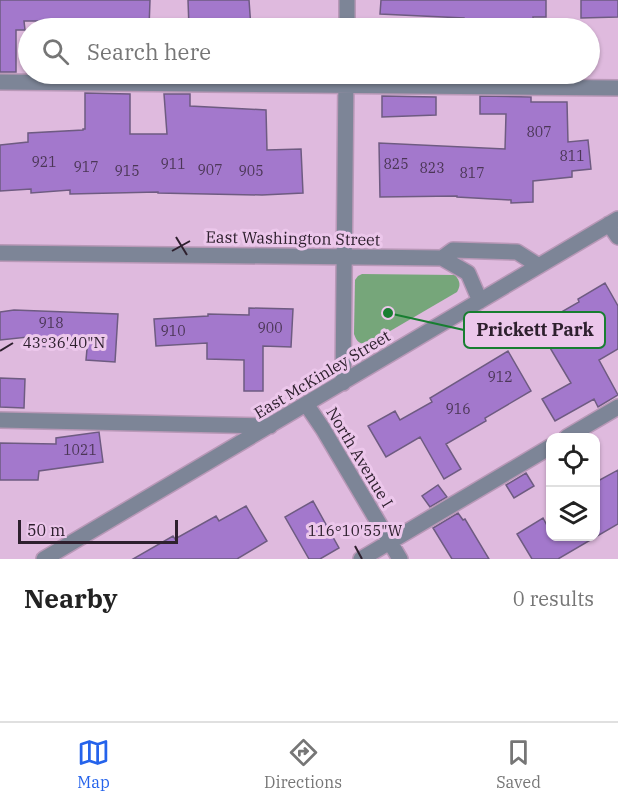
<!DOCTYPE html>
<meta charset="utf-8">
<style>
:root{--surface:#fff;--page:#f6f6f6;--text:#222;--muted:#767676;--line:#e0e0e0;--accent:#2563eb}
body{margin:0;font-family:"IBM Plex Serif",serif;background:var(--page);color:var(--text)}
.controls{position:absolute;right:18px;bottom:18px;display:grid;overflow:hidden;border-radius:12px;box-shadow:0 2px 4px #0004}
.controls button{width:54px;height:54px;display:grid;place-items:center;padding:0;border:0;border-bottom:2px solid var(--line);background:var(--surface);color:var(--text);font:30px sans-serif}
.scale{position:absolute;left:18px;bottom:15px;width:160px;box-sizing:border-box;padding-left:6px;border:3px solid #2e202e;border-top:0;font-size:16px;line-height:21px;white-space:nowrap;color:#2e202e;-webkit-text-stroke:4px #ecc7eb;paint-order:stroke}
.list{margin:0;padding:0;list-style:none}
h2{display:flex;justify-content:space-between;align-items:center;height:78px;margin:0;padding:0 24px;font-size:26px}
h2 small{font-size:20px;font-weight:400;color:var(--muted)}
.icon{flex:none;width:33px;height:33px;fill:none;stroke:currentColor;stroke-width:2;stroke-linecap:round;stroke-linejoin:round}
.map{position:relative;flex:none;width:618px;height:559px;overflow:hidden}
.search{position:absolute;background:var(--surface);box-shadow:0 2px 4px #0004;left:18px;right:18px;top:18px;height:66px;display:flex;align-items:center;gap:15px;box-sizing:border-box;padding:0 21px;border-radius:33px;color:var(--muted);font-size:22px}
.sheet{height:162px;background:var(--surface)}
nav{display:flex;justify-content:space-around;align-items:center;box-sizing:border-box;height:84px;border-top:2px solid var(--line);background:var(--surface);font-size:16px;color:var(--muted)}
nav a{display:grid;justify-items:center;gap:3px}
nav .on{color:var(--accent)}
.map>svg:first-child{display:block}
.green{fill:#76a67a}
.building{fill:#a378cc;stroke:#6e5b81;stroke-width:1.5}
.lines{fill:none;stroke-linecap:round;stroke-linejoin:round}
.minor-casing{stroke:#b898b7;stroke-width:18}
.minor{stroke:#7d8597;stroke-width:15}
.ticks{fill:none;stroke:#2e202e;stroke-width:2}
.labels{text-anchor:middle;dominant-baseline:central;stroke-width:6;stroke-linejoin:round;paint-order:stroke}
.number-label{font-size:14px;fill:#4b3656}
.street-label{font-size:16px;fill:#2e202e;stroke:#ecc7eb}
.ticks-label{font-size:15px;text-anchor:middle;fill:#2e202e;stroke:#ecc7eb;stroke-width:6;stroke-linejoin:round;paint-order:stroke}
.leader{fill:none;stroke:#187e31;stroke-width:2}
.callout-dot{fill:#187e31;stroke:#ecc7eb;stroke-width:2}
.callout{fill:#ecc7eb;stroke:#187e31;stroke-width:2}
.callout-label{font-size:18px;text-anchor:middle;font-weight:bold;fill:#2e202e}
</style>
<div class="map">
<svg width="618" height="559" viewBox="0 0 618 559">
<rect width="100%" height="100%" fill="#dfbade"/>
<path class="green" d="M362 274 455 275C460 281 461 285 457 292L368 344C359 344 357 342 354 334L355 280 358 276Z"/>
<path class="building" d="M0 0H150L149 28H79V21H24L25 30H16V72H0Z
M188 0H249L251 28H189Z
M381 0H546V17H533L534 28H464V18L380 14Z
M581 0H618V17L581 18Z
M480 74H531V77H480Z
M85 93 130 94V134H167L164 94H190V106L266 110 267 150 301 149 303 193 262 195 158 193V192L70 194V190L31 193V189L0 191V145L28 142V133L83 130V129H85Z
M382 96 436 97V115L382 117Z
M480 96 531 97V102H567L568 142 588 140 591 169 572 171V177L533 181V202L511 203V200L457 197V196L380 197 379 143 505 149 506 114H480Z
M605 283 618 306V349L599 360 618 395 598 407 594 399 555 421 542 399 571 383 537 326 579 302 578 299Z
M249 308 293 309 291 347 263 346V391H244V360L207 359V343L156 346 154 319 208 316V314L249 315Z
M14 310 118 314 115 362 86 360 87 349 36 346 37 336 0 340V312Z
M508 351 531 391 485 418 486 421 446 444 461 469 444 479 420 437 386 457 368 426 395 411 400 420 432 402 430 398Z
M0 378 25 379 24 408 0 407Z
M99 432 103 462 39 471 38 480H0V443L56 444V438Z
M618 470V524L558 559H532L517 534 543 518 550 531V537H596V482Z
M526 473 534 486 514 498 506 485Z
M438 485 447 497 430 507 422 496Z
M313 501 339 548 320 559H309L285 517Z
M246 506 267 541 237 559H133L173 536 175 539 216 516 219 521Z
M458 513 463 520 465 519 489 559H452L433 528Z"/>
<g class="lines">
<defs>
<path id="minor" d="M347 28V0
M0 82 618 88
M609 224 618 237
M0 253 442 258
M480 301 468 273 442 258 453 250 517 252 539 266
M343 383 346 74
M306 404 323 429 400 559
M0 420 270 426
M567 437 618 407
M44 559 618 219
M361 559 550 447"/>
</defs>
<use href="#minor" class="minor-casing"/>
<use href="#minor" class="minor"/>
</g>
<path class="ticks" d="M176 237 187 255M172 251 190 241M0 351 13 343M355 546 362 559"/>
<g class="labels">
<g class="number-label">
<text x="539" y="132">807</text>
<text x="572" y="156">811</text>
<text x="44" y="162">921</text>
<text x="173" y="164">911</text>
<text x="396" y="164">825</text>
<text x="86" y="167">917</text>
<text x="432" y="168">823</text>
<text x="210" y="170">907</text>
<text x="127" y="171">915</text>
<text x="251" y="171">905</text>
<text x="472" y="173">817</text>
<text x="51" y="323">918</text>
<text x="270" y="328">900</text>
<text x="173" y="331">910</text>
<text x="500" y="377">912</text>
<text x="458" y="409">916</text>
<text x="80" y="450">1021</text>
</g>
<g class="street-label">
<text transform="translate(293 238) rotate(1)">East Washington Street</text>
<text transform="translate(322 374) rotate(-31)">East McKinley Street</text>
<text transform="translate(360 457) rotate(59)">North Avenue I</text>
</g>
</g>
<g class="ticks-label">
<text x="64" y="348">43°36'40"N</text>
<text x="355" y="536">116°10'55"W</text>
</g>
<path class="leader" d="M388 313L464 330"/>
<circle class="callout-dot" cx="388" cy="313" r="6"/>
<rect class="callout" x="464" y="312" width="141" height="36" rx="6"/>
<g class="callout-label">
<text x="535" y="336">Prickett Park</text>
</g>
</svg>
<div class="controls">
<button><svg class="icon" aria-label="locate" viewBox="0 0 24 24"><circle cx="12" cy="12" r="6"/><path d="M12 2v4M12 18v4M2 12h4M18 12h4"/></svg></button>
<button><svg class="icon" aria-label="layers" viewBox="0 0 24 24"><path d="M12 4l9 5-9 5-9-5zM3 14l9 5 9-5"/></svg></button>
</div>
<div class="scale">50 m</div>
<div class="search"><svg class="icon" aria-label="search" viewBox="0 0 24 24"><circle cx="10" cy="10" r="6"/><path d="M15 15l6 6"/></svg>Search here</div>
</div>
<section class="sheet">
<h2>Nearby<small>0 results</small></h2>
<ul class="list">
</ul>
</section>
<nav>
<a class="on"><svg class="icon" aria-label="map" viewBox="0 0 24 24"><path d="M3 6l6-2 6 2 6-2v14l-6 2-6-2-6 2zM9 4v14M15 6v14"/></svg>Map</a>
<a><svg class="icon" aria-label="directions" viewBox="0 0 24 24"><path d="M12 3l9 9-9 9-9-9zM9 14v-3h6M13 9l2 2-2 2"/></svg>Directions</a>
<a><svg class="icon" aria-label="saved" viewBox="0 0 24 24"><path d="M7 4h10v16l-5-4-5 4z"/></svg>Saved</a>
</nav>
